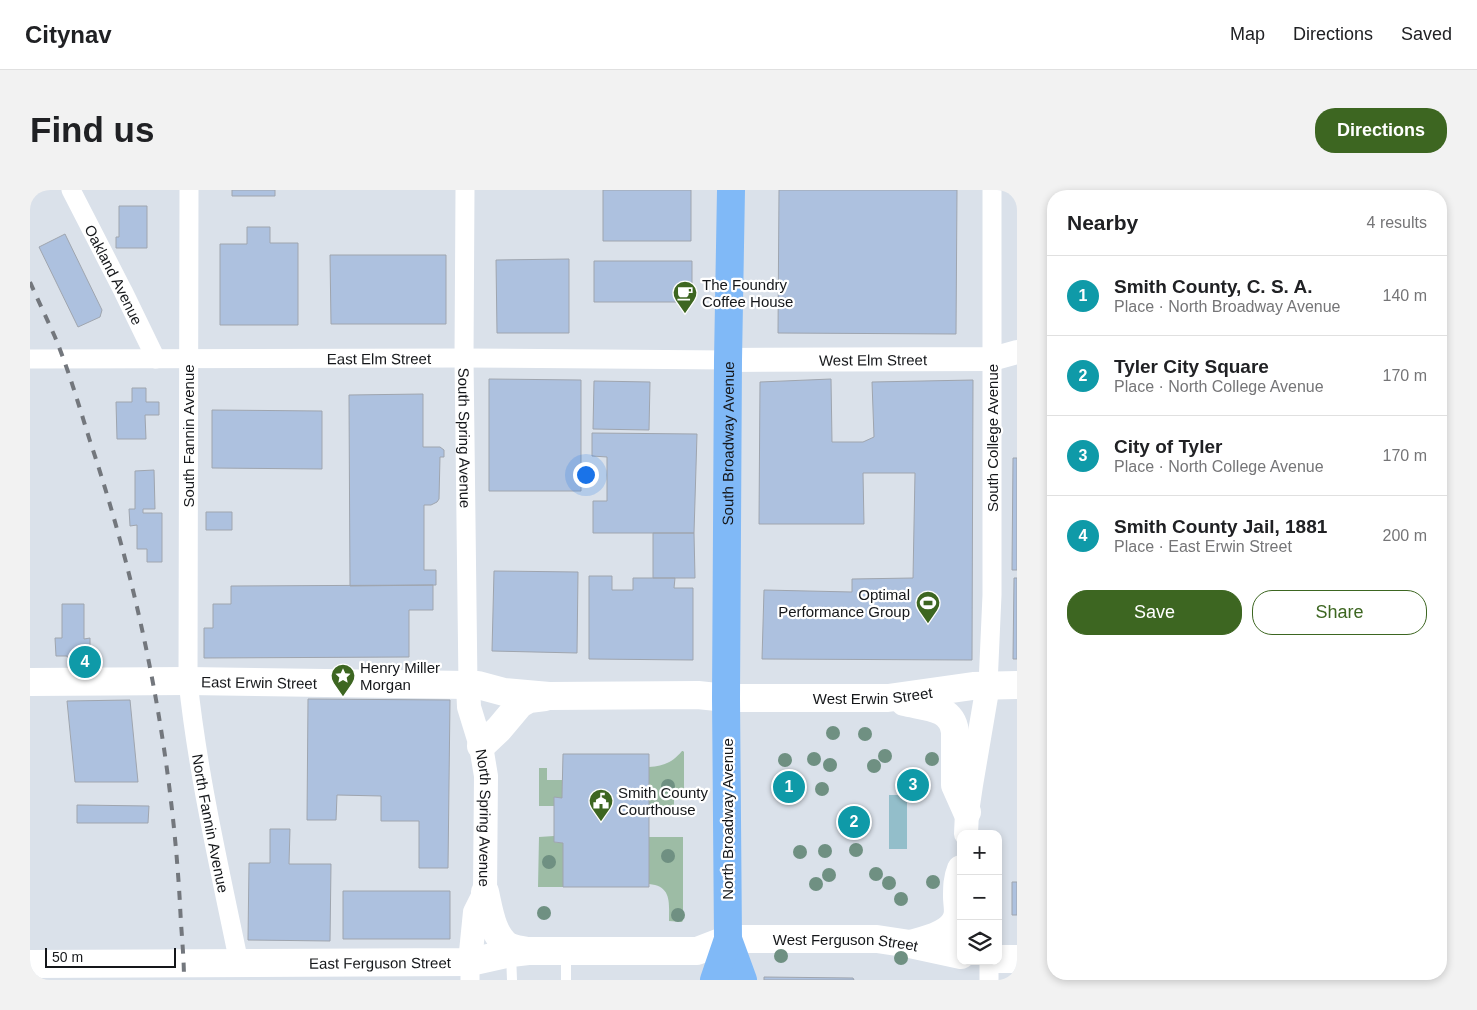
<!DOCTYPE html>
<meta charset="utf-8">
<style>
:root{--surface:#fff;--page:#f2f2f2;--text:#202124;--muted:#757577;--line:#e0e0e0;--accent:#3d6621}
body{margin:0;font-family:Helvetica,sans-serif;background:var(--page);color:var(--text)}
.controls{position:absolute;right:15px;bottom:15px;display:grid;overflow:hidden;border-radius:10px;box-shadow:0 2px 8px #0003}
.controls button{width:45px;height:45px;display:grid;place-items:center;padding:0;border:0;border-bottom:1px solid var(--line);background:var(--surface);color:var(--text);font:25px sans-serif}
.scale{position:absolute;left:15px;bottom:12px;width:131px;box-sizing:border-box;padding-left:5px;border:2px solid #15171a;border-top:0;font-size:14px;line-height:18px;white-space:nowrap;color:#15171a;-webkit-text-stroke:4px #fff;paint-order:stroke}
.you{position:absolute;left:555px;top:284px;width:18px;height:18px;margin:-12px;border:4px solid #fff;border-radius:50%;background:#1a73e8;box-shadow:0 0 0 8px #1a73e833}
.badge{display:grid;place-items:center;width:32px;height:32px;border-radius:50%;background:var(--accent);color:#fff;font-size:16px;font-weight:700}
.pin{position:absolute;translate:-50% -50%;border:2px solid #fff;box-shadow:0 1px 5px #0006}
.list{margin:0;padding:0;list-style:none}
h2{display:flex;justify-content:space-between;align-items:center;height:65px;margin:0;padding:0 20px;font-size:21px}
h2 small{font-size:16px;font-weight:400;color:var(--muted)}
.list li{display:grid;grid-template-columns:32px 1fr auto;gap:15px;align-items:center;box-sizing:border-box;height:80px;padding:0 20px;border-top:1px solid var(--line)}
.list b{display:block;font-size:19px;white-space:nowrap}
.list p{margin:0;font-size:16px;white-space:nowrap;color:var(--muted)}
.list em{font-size:16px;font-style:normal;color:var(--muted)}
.actions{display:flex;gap:10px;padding:15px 20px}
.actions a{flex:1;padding:11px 0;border:1px solid var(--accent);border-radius:20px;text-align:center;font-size:18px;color:var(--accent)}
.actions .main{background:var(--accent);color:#fff}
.icon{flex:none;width:28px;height:28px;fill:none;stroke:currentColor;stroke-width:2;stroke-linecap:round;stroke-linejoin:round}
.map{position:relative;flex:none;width:987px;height:790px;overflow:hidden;border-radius:20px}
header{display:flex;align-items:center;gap:30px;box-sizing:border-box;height:70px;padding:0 25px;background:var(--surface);border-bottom:1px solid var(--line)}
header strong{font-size:24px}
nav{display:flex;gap:28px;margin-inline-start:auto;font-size:18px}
.intro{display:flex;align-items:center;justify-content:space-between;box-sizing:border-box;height:120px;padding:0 30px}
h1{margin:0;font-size:35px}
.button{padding:12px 22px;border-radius:20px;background:var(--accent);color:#fff;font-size:18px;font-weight:700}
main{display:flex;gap:30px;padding:0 30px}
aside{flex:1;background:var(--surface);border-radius:20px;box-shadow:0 2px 8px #0003}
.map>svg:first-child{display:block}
.green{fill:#9dbca5}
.water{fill:#93beca}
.building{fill:#adc1df;stroke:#9fa5ae}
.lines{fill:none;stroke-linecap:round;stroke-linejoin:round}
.service{stroke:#fff;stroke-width:10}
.minor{stroke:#fff;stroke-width:19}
.tertiary{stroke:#fff;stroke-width:24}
.secondary{stroke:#fff;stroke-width:28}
.primary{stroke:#80b9f7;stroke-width:28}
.rail{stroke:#73777d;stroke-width:4;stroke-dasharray:9 9;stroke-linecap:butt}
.tree{fill:#6f9082}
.labels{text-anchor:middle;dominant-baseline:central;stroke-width:4.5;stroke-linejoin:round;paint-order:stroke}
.street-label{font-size:15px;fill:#15171a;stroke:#fff}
.poi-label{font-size:15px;fill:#15171a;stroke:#fff;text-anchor:start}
</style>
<header>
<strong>Citynav</strong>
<nav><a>Map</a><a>Directions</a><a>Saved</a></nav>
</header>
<div class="intro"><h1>Find us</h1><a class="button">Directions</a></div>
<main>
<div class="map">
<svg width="987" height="790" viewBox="0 0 987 790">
<rect width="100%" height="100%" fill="#dae1ea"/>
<path class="green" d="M652 561H653L654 562V606H644V616L619 617V577C633 576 642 573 652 561Z
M509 578H517V590H532V608H524V616H509Z
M524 646V652L533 653V697H508L509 647Z
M619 647H653V730L652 732 639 731C639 713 642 696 619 694Z"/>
<path class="water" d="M859 605H877V659H859Z"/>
<path class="building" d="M202 0H245V6H202Z
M573 0H661V51H573Z
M749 0H927L926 144 748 143Z
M89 16H117V58H86V47H89Z
M217 37H240V53H268V135H190V54H217Z
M35 44 72 120 70 127 48 137 9 57Z
M300 65H416V134H301Z
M539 69V143H467L466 70Z
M564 71H662V112H564Z
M459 189 551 190V301H459Z
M801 189 802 252H833L844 247 842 192 943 190 942 470 732 469 734 400 822 402V389L883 388 885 283H833L834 334H729L730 192Z
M564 191 620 192 619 240 563 239Z
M102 198H116V212H129V225H115L116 249H87L86 212H102Z
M393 204V257H410L414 260V267H410L409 309 407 312 401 315H394V380H406V395L320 396 319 205Z
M182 220 292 221V279L182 278Z
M562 243 667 244 664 343H563V311H577V267L562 266Z
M983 268H987V380H982Z
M124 280 125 319H113V323H132V372H117V359H107V335L100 336 99 319H105V281Z
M176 322H202V340H176Z
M623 343H664L665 388H623Z
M464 381 548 382 547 463 462 461Z
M559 386H582V400H603V388H645L644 398H663V470L559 469Z
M984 388H987V469H983Z
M403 395V420H379V467L174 468V438H183V414H201V396Z
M32 414H54V449L60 448V466H48V468H38L37 466H26L25 448H32Z
M278 509 420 510 418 678H389V631H351V606L307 605 306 630H277Z
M100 510 108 592H45L37 511Z
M533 564H619V697H533V653L524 652V607L532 608Z
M47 615 119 616 118 633H47Z
M240 639H260L259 674H301L300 751 218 750 219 673H240Z
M982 692H987V725H982Z
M313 701H420V749H313Z
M734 787 823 788 824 790H734Z"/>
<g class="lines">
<path class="service" d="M481 764 482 790
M536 790V761"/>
<g class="minor">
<path id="s1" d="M41 0 93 101 126 169"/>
<path id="s2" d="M159 0 158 491C168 586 190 680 209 773"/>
<path id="s3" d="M435 0 434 168 438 495"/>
<path id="s4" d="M0 169 434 168 698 170"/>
<path d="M958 495 962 405V0"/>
<path d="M440 790V772"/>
<path d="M959 790V771"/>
</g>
<g class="tertiary">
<path id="s5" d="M698 170 962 169 987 162"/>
<path id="s6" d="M438 495 439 517 451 556 456 586 455 702 445 722 440 772"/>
<path d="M936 644 937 622 941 595 958 495"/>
</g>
<g class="secondary">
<path id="s7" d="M0 492 158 491 438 495H448L474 502 519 506 668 505 696 508H858L943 496 987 495"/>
<path d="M874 512C895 517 922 516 925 542V595L937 622"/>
<path d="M451 556 469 539 490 514 499 509 515 507"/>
<path d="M455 702C459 719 462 745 478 756 484 759 491 760 498 761"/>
<path d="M880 754C895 750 922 745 927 727 929 721 927 713 927 707 927 697 927 689 931 679"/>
<path d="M968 769H987"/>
<path id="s8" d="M0 774 440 772 481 763 498 761H667L698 749H847L880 754 931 765"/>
</g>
<g class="primary">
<path d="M698 749 713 790"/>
<path id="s9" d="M684 790 698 749 696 508 698 170 701 0"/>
</g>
<path class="rail" d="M0 92C8 110 17 129 25 147 39 181 49 216 60 251 110 401 141 556 150 714 151 740 154 765 154 790"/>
</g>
<g class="tree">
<circle cx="803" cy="543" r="7"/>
<circle cx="835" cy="544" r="7"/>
<circle cx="855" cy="566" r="7"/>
<circle cx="784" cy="569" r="7"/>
<circle cx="902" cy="569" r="7"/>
<circle cx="755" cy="570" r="7"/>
<circle cx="800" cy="575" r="7"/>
<circle cx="844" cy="576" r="7"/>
<circle cx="638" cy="596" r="7"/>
<circle cx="767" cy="597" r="7"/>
<circle cx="792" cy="599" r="7"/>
<circle cx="826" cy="660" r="7"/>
<circle cx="795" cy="661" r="7"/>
<circle cx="770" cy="662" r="7"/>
<circle cx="638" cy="666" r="7"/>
<circle cx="519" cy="672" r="7"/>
<circle cx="846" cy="684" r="7"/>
<circle cx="799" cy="685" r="7"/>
<circle cx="903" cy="692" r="7"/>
<circle cx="859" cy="693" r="7"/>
<circle cx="786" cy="694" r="7"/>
<circle cx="871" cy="709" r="7"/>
<circle cx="514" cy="723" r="7"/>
<circle cx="648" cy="725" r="7"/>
<circle cx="751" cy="766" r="7"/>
<circle cx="871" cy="768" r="7"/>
</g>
<defs>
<symbol id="cafe-pin" viewBox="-11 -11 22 30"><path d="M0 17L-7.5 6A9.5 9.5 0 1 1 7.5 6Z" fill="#3d6621" stroke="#fff"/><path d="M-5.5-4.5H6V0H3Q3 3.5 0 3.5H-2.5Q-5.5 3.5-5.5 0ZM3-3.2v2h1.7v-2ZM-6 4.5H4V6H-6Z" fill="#fff"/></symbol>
<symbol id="stadium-pin" viewBox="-11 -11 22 30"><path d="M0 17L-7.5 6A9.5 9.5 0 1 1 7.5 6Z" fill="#3d6621" stroke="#fff"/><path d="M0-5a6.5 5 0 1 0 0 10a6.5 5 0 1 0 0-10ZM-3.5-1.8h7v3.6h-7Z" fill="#fff"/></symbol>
<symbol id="sight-pin" viewBox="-11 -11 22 30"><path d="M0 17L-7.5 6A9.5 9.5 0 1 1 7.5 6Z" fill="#3d6621" stroke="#fff"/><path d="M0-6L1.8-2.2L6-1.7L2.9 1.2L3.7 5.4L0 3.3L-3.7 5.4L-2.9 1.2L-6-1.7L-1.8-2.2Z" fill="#fff"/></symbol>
<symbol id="civic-pin" viewBox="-11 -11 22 30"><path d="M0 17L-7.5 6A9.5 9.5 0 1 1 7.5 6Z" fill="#3d6621" stroke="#fff"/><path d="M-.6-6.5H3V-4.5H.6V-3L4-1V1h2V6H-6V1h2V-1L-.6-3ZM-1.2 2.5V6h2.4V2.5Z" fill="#fff"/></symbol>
</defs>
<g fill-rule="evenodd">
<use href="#cafe-pin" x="641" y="89" width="28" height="38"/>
<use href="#stadium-pin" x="884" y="399" width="28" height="38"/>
<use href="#sight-pin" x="299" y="472" width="28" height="38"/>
<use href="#civic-pin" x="557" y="597" width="28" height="38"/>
</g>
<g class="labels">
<g class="street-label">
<text stroke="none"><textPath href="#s1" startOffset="95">Oakland Avenue</textPath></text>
<text stroke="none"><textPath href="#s4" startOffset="349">East Elm Street</textPath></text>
<text stroke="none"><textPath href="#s5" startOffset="145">West Elm Street</textPath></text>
<text transform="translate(158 246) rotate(-90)">South Fannin Avenue</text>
<text stroke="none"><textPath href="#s3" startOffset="248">South Spring Avenue</textPath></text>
<text transform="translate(962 248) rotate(-90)">South College Avenue</text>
<text stroke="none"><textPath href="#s9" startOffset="539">South Broadway Avenue</textPath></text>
<text stroke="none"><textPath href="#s7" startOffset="229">East Erwin Street</textPath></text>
<text stroke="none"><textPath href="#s7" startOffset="844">West Erwin Street</textPath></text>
<text stroke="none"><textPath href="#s6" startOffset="135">North Spring Avenue</textPath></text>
<text transform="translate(697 629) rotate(-90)">North Broadway Avenue</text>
<text stroke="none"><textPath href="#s2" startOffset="635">North Fannin Avenue</textPath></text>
<text stroke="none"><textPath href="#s8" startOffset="819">West Ferguson Street</textPath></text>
<text stroke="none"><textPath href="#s8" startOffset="350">East Ferguson Street</textPath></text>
</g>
<g class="poi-label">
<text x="672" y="94">The Foundry<tspan x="672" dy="17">Coffee House</tspan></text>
<text x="880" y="404" text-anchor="end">Optimal<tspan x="880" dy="17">Performance Group</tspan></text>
<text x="330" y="477">Henry Miller<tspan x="330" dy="17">Morgan</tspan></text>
<text x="588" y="602">Smith County<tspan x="588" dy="17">Courthouse</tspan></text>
</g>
</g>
</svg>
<div class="controls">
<button>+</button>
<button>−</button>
<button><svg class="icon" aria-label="layers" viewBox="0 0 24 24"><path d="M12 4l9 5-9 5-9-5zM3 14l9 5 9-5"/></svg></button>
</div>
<div class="scale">50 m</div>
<div class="you"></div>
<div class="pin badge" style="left:759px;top:597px;background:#0f9aa8">1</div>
<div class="pin badge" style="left:824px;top:632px;background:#0f9aa8">2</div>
<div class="pin badge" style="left:883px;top:595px;background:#0f9aa8">3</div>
<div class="pin badge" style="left:55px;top:472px;background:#0f9aa8">4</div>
</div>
<aside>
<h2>Nearby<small>4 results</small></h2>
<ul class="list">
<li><span class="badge" style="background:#0f9aa8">1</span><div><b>Smith County, C. S. A.</b><p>Place · North Broadway Avenue</p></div><em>140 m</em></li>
<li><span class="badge" style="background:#0f9aa8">2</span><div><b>Tyler City Square</b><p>Place · North College Avenue</p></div><em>170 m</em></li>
<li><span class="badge" style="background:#0f9aa8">3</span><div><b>City of Tyler</b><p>Place · North College Avenue</p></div><em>170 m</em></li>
<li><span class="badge" style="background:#0f9aa8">4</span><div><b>Smith County Jail, 1881</b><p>Place · East Erwin Street</p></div><em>200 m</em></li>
</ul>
<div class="actions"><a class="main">Save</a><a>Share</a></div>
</aside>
</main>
